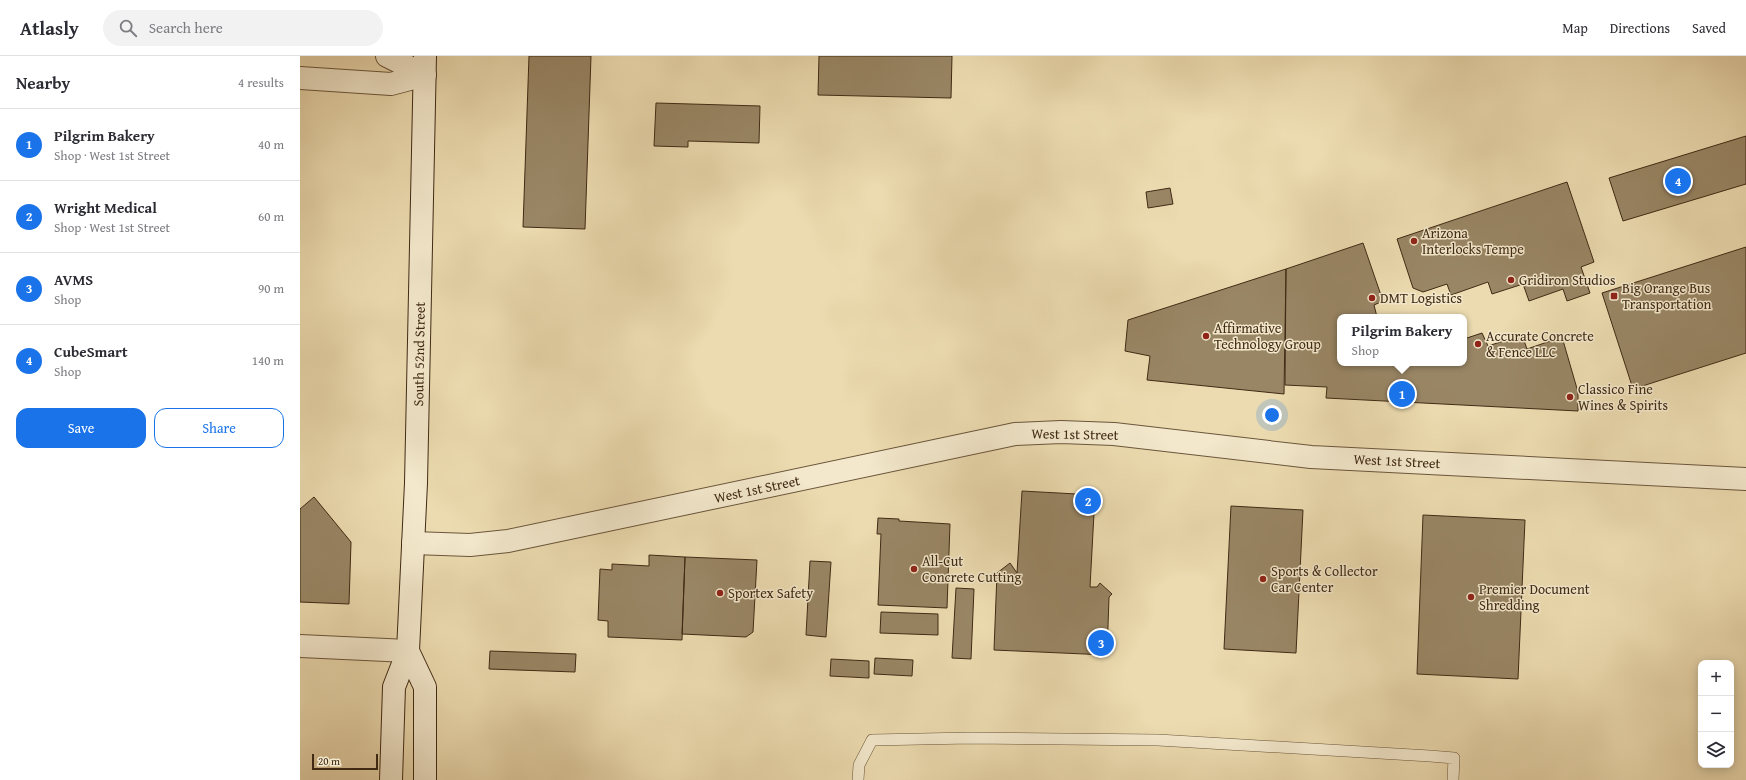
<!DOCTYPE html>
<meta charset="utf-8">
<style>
:root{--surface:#fff;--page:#f2f2f3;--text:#2b2b33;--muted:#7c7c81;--line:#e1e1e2;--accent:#1a73e8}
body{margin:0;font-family:"Gentium Book Plus",serif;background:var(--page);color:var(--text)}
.controls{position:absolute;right:12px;bottom:12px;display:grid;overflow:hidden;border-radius:8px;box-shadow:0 2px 10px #0003}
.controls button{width:36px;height:36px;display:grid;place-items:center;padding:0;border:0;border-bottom:1px solid var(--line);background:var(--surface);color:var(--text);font:20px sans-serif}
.scale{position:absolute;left:12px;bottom:10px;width:66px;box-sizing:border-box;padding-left:4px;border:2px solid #402a14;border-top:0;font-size:11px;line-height:14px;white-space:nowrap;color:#402a14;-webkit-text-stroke:3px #f3e8cc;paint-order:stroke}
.you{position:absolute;left:972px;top:359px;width:14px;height:14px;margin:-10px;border:3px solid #fff;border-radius:50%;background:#1a73e8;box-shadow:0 0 0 6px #1a73e833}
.badge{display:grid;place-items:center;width:26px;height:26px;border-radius:50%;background:var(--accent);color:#fff;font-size:13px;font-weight:700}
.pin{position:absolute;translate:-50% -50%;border:2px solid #fff;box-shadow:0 1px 4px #0006}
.popup{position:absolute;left:1037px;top:258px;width:130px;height:52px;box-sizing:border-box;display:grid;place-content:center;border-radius:8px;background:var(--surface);filter:drop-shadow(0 1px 3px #0005);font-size:13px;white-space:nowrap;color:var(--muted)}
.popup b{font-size:15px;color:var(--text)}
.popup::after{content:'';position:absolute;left:50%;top:100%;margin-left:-8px;border:8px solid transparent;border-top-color:var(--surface)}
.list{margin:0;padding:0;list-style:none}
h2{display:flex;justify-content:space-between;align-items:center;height:52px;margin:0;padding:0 16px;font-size:17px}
h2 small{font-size:13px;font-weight:400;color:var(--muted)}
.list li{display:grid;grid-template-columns:26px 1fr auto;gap:12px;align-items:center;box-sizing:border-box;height:72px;padding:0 16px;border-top:1px solid var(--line)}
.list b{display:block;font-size:15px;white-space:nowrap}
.list p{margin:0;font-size:13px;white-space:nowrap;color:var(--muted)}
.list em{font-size:13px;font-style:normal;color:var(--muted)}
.actions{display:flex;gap:8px;padding:12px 16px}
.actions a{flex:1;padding:9px 0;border:1px solid var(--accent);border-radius:12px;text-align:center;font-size:14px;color:var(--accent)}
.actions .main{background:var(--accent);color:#fff}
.icon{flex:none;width:22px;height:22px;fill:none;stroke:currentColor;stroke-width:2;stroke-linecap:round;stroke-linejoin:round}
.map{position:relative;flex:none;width:1446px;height:724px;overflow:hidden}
header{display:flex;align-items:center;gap:24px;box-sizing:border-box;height:56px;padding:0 20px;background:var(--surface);border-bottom:1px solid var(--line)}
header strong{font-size:19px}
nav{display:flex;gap:22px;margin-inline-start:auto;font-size:14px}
.search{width:280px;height:36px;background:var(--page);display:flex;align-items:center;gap:10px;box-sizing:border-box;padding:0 14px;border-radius:22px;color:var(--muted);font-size:15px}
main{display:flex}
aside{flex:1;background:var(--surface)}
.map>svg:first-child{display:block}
.building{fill:#998665;stroke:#402a14}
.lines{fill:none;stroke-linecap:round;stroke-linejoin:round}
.lane-casing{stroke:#6b563b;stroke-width:12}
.street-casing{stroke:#6b563b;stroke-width:24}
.secondary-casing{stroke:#402a14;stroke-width:24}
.lane{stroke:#f3e8cc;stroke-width:11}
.street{stroke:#f3e8cc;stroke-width:22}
.secondary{stroke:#f3e8cc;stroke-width:22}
.poi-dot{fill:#8f2418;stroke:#f3e8cc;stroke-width:1.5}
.labels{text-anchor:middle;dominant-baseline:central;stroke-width:3;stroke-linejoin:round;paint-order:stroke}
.poi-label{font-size:14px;fill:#402a14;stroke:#f3e8cc;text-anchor:start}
.street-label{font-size:14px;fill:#402a14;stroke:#f3e8cc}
</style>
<header>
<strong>Atlasly</strong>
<div class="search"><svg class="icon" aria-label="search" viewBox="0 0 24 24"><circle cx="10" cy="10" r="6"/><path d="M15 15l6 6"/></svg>Search here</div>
<nav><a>Map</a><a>Directions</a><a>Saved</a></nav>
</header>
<main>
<aside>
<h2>Nearby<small>4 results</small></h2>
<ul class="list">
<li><span class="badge">1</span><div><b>Pilgrim Bakery</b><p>Shop · West 1st Street</p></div><em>40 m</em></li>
<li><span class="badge">2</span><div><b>Wright Medical</b><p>Shop · West 1st Street</p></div><em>60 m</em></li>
<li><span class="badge">3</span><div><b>AVMS</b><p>Shop</p></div><em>90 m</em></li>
<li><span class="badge">4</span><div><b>CubeSmart</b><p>Shop</p></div><em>140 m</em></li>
</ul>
<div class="actions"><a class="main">Save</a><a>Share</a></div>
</aside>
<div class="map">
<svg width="1446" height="724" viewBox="0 0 1446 724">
<rect width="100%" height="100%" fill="#ecdbb0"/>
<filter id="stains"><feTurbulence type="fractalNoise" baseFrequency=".005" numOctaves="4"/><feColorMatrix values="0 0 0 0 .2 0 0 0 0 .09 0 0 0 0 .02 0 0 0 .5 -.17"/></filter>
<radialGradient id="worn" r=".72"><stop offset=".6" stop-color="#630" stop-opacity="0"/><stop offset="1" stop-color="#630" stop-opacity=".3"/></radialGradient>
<path class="building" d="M229 0H291L285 173 223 171Z
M519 0H652L651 42 518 39Z
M356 47 460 50 459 87 388 85V91L354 90Z
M1446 80V128L1323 165 1309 122Z
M1267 126 1294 206 1281 211 1290 237 1267 245 1263 233 1229 245 1223 228 1192 238 1188 226 1151 239 1147 228 1123 236 1113 232 1097 183Z
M870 132 873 148 848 152 846 136Z
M1063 187 1083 245 1074 249 1077 261H1040V307H1164V283L1182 277 1188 290 1222 279 1227 293 1262 281 1278 336V355L1026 342 1027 331 985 329 986 213Z
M1446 191V297L1333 333 1302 237Z
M986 213 984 338 847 324 850 300 825 295 828 264Z
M722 435 795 439 790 531H797L800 527 812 538 809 541 807 599 694 594 697 517 710 507 717 517Z
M14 441 51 486 49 548 0 546V453Z
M931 450 1003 454 996 597 924 593Z
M1123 459 1225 464 1218 623 1117 618Z
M578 462 599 463V465L650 468 647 552 578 549 581 478H577Z
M349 499 385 501 382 584 308 581V565L298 564 300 513 312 514V508L349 510Z
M385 501 457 504 453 576 446 581 382 578Z
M510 505 531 506 526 581 506 579Z
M656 532 674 533 671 603 652 602Z
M581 556 638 558V579L580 577Z
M190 595 276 598 275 616 189 613Z
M575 602 613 604 612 620 574 618Z
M531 603 569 605V622L530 620Z"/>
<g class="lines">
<defs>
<path id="lane" d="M558 724 559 709 572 684 670 682 858 684 1130 700 1154 702 1153 724"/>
<path id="street" d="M87 0 125 19
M0 22 91 28 125 19
M113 487 170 489 208 485 715 378 761 376 814 378 1011 401 1446 423
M0 590 108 595"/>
<path id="secondary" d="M108 595 125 631V724
M91 724 94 631 108 595 116 427 125 0"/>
</defs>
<use href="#lane" class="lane-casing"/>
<use href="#street" class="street-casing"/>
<use href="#secondary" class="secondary-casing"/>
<use href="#lane" class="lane"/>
<use href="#street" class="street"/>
<use href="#secondary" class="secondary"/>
</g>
<g class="poi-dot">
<circle cx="1114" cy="185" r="4"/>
<circle cx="1211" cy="224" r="4"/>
<rect x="1310" y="236" width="8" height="8" rx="2"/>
<circle cx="1072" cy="242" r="4"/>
<circle cx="906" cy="280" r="4"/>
<circle cx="1178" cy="288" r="4"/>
<circle cx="1270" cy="341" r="4"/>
<circle cx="614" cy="513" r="4"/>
<circle cx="963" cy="523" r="4"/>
<circle cx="420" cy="537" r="4"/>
<circle cx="1171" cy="541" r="4"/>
</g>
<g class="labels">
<g class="poi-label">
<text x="1122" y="177">Arizona<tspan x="1122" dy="16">Interlocks Tempe</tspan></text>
<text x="1219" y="224">Gridiron Studios</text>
<text x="1322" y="232">Big Orange Bus<tspan x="1322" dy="16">Transportation</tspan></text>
<text x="1080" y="242">DMT Logistics</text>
<text x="914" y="272">Affirmative<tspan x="914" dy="16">Technology Group</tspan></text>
<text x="1186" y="280">Accurate Concrete<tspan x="1186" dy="16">&amp; Fence LLC</tspan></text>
<text x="1278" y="333">Classico Fine<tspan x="1278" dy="16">Wines &amp; Spirits</tspan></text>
<text x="622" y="505">All-Cut<tspan x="622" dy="16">Concrete Cutting</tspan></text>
<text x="971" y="515">Sports &amp; Collector<tspan x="971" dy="16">Car Center</tspan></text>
<text x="1179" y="533">Premier Document<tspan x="1179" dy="16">Shredding</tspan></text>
<text x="428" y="537">Sportex Safety</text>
</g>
<g class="street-label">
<text transform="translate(119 298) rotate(-89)">South 52nd Street</text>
<text transform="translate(775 378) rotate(1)">West 1st Street</text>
<text transform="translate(1097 405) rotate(3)">West 1st Street</text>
<text transform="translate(457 433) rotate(-12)">West 1st Street</text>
</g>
</g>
<rect width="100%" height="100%" filter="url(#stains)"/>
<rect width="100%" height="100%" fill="url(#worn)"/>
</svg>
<div class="controls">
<button>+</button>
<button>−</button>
<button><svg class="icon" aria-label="layers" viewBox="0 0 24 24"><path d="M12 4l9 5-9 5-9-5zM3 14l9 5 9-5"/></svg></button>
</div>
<div class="scale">20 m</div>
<div class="you"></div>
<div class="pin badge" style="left:1102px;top:338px">1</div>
<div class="popup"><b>Pilgrim Bakery</b>Shop</div>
<div class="pin badge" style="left:788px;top:445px">2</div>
<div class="pin badge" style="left:801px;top:587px">3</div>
<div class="pin badge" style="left:1378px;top:125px">4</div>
</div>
</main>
